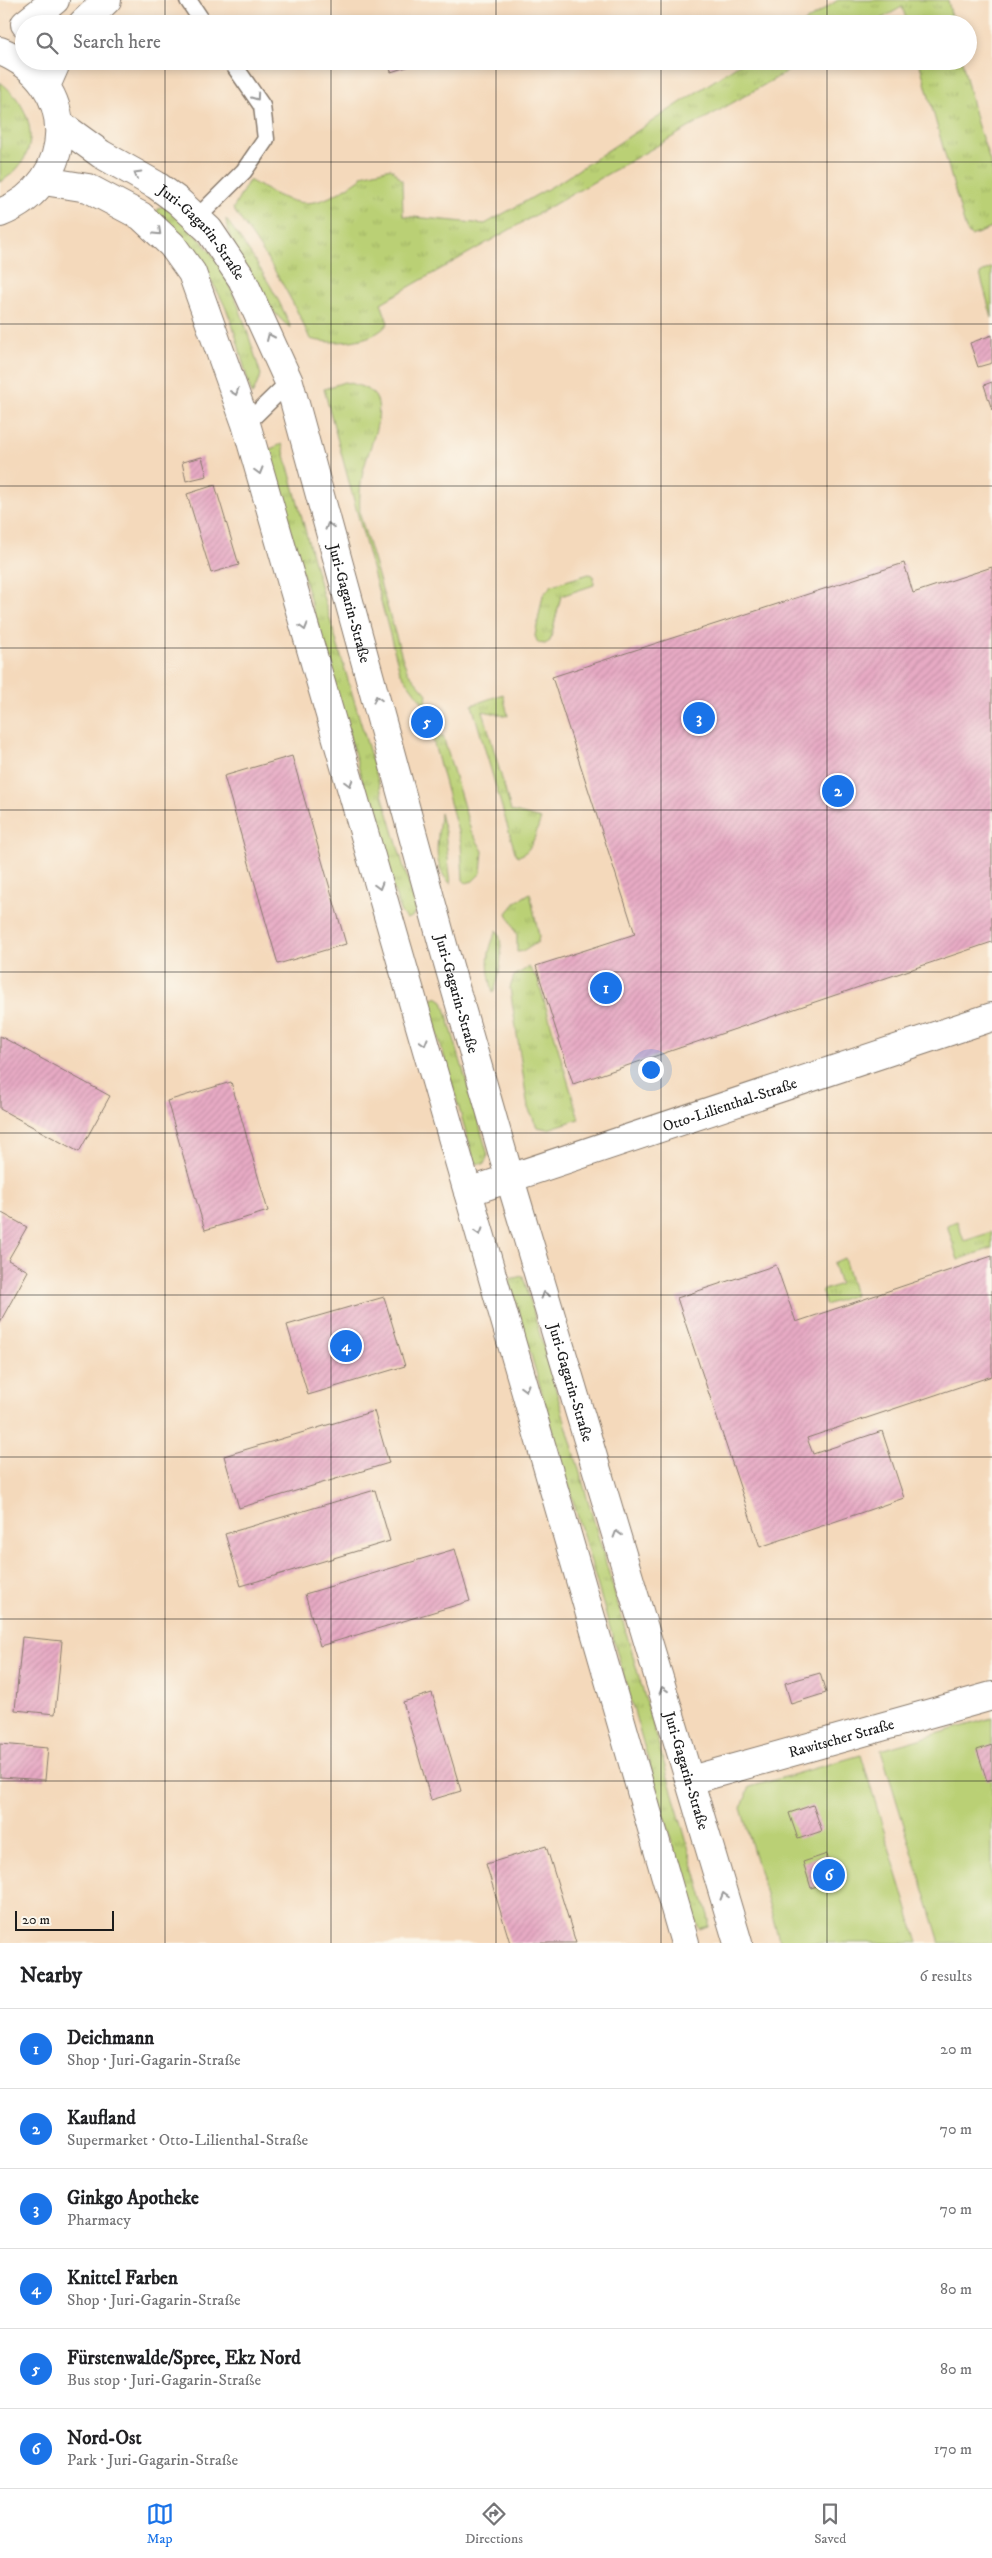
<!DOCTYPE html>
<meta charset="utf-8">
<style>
:root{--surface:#fff;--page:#f6f6f6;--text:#202124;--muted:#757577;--line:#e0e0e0;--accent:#1a73e8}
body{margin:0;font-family:"IM FELL DW Pica",serif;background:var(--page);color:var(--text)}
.scale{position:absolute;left:15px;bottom:12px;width:99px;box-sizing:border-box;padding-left:5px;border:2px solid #1c1c1c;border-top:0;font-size:14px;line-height:18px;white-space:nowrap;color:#1c1c1c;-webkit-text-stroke:4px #fbf7ec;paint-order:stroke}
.you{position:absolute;left:650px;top:1069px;width:18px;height:18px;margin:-12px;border:4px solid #fff;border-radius:50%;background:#1a73e8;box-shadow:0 0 0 8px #1a73e833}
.badge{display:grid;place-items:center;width:32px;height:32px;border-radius:50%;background:var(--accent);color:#fff;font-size:16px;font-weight:700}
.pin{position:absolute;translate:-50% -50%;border:2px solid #fff;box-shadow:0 1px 5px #0006}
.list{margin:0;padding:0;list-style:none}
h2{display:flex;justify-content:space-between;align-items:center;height:65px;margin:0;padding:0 20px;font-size:21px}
h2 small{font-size:16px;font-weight:400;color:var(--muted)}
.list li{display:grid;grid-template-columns:32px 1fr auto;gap:15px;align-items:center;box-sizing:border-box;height:80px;padding:0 20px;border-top:1px solid var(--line)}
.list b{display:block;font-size:19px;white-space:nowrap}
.list p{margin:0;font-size:16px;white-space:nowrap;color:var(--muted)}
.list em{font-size:16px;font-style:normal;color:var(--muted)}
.icon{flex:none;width:28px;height:28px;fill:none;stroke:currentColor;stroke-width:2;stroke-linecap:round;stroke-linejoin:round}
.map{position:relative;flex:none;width:992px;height:1943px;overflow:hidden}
.search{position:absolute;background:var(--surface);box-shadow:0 2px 8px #0003;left:15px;right:15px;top:15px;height:55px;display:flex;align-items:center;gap:12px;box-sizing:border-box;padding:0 18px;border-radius:28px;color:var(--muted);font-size:19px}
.sheet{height:545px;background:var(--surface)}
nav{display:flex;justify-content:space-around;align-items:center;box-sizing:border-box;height:70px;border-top:1px solid var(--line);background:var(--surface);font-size:14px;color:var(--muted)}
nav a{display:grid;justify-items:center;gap:2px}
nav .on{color:var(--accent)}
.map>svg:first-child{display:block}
.grass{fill:url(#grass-tufts);stroke:#6b7648}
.garden{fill:#bad074;stroke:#6b7648}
.building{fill:url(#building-hatch)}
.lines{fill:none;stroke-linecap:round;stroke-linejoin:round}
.lane-casing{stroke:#887a6c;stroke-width:19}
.street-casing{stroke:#887a6c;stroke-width:30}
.secondary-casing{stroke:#887a6c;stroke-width:30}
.primary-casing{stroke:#887a6c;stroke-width:30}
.lane{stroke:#fff;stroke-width:16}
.street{stroke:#fff;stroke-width:28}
.secondary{stroke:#fff;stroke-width:28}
.primary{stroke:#fff;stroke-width:28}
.oneway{stroke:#999}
.grid{fill:none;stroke:#1c1c1c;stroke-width:1;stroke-opacity:0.55}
.labels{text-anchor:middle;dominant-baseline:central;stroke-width:4.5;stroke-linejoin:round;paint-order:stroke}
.street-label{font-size:15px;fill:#1c1c1c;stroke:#fbf7ec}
</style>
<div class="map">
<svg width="992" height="1943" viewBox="0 0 992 1943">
<defs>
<pattern id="grass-tufts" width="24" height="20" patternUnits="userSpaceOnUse" patternTransform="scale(1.25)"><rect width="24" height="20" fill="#bad074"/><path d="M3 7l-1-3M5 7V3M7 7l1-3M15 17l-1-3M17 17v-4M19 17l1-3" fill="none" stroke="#9fb264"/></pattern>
<pattern id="building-hatch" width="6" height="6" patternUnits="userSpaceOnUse" patternTransform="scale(1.25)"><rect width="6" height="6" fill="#e7aac4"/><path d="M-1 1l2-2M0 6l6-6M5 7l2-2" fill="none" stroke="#c692a8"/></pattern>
</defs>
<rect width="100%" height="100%" fill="#fbf7ec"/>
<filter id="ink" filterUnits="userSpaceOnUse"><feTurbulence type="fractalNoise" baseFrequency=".02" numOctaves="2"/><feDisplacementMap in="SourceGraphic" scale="10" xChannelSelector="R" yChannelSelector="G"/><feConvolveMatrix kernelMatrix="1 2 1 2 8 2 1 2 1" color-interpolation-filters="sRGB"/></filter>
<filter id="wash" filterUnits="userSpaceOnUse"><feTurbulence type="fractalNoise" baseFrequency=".0096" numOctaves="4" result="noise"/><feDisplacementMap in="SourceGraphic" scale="20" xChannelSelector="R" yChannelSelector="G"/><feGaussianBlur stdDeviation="1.12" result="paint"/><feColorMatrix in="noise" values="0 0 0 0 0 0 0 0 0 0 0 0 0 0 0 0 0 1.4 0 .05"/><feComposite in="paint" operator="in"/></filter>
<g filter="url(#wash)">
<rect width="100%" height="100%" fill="#f4d9bb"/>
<path class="grass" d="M838 0H948L953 24H908L902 7 872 24H802Z
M744 61H806L381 303 388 323C375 343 331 345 310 339 290 292 263 250 233 209L249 180C299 209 312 212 360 179L362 175 391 168 402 180 403 216 485 224 558 183Z
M919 61H962L977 123 992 167V228L971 236 966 230Z
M0 82C36 109 44 157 0 182Z
M166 204C184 223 205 242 219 264 239 299 249 338 261 375L252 395C242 364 237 329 222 300 206 267 179 242 155 215L159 208Z
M226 219C250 252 276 290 291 328 268 313 227 247 226 219Z
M992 267V318L980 274Z
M344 382C354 384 373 388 377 400 384 418 367 453 363 472 360 486 359 500 360 515L403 660 408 672 427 694 426 702 423 703 400 672 324 389Z
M282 444 323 596 414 901 416 910 412 917 406 919 400 911 269 457 268 450Z
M589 574 593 575 594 585 561 596 550 641 545 644 538 643 535 636 543 595 552 585Z
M503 694 508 716 483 711 511 811 541 819C536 830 533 853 518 856L515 852 472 705Z
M443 736 471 831 483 851 481 873 473 881 466 883 463 880 461 843 433 740Z
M440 813 445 832 451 884C430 866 439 837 440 813Z
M530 893 539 936 538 942 524 951 517 952V935L507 913 516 902Z
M497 930C505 943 500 980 493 993 487 967 485 955 497 930Z
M529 967 538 980 579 1119 548 1129 537 1127 528 1108 510 988 514 976Z
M437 997 443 1001 488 1155 484 1164 476 1163 474 1160 429 1004V1001Z
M957 1221 964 1241 992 1232V1248L958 1260 947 1225Z
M844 1258 855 1295 825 1305 822 1291 840 1284 833 1263Z
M523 1276 709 1919V1926L699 1929 693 1915 509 1279Z"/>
<path class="garden" d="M992 1718V1943H940L881 1750Z
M861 1755 918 1943H780L741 1808 750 1787Z"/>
<g id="blocks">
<path class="building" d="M388 61H422V62L391 72Z
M992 335V363L978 367 970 343Z
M992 382V410L984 385Z
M202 457 207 476 186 481 182 462Z
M215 485 239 565 211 573 187 494Z
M904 563 913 593 992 567V942L573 1084 536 966 635 934 552 677Z
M292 756 346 944 278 964 224 776Z
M0 1036 110 1096 79 1152 0 1109Z
M231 1082 268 1211 205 1230 167 1101Z
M0 1212 27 1227 8 1260 28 1271 0 1322Z
M992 1256V1376L807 1438 813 1454 882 1431 904 1498 760 1547 677 1298 776 1265 796 1322Z
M384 1297 405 1366 308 1395 287 1325Z
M374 1411 389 1463 239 1508 224 1456Z
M375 1490 390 1541 241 1586 225 1534Z
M455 1549 470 1601 320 1646 305 1594Z
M22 1637 62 1641 55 1714 15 1710Z
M820 1673 826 1693 791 1704 785 1683Z
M432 1693 461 1791 431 1800 403 1702Z
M0 1744 48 1748 45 1780 0 1777Z
M992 1745V1779L987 1781 977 1750Z
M813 1805 822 1831 798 1839 789 1813Z
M546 1846 576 1943H510L486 1864Z
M827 1854 835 1880 811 1888 803 1862Z"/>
</g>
</g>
<g filter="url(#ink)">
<use href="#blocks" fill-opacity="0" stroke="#887a6c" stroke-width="1"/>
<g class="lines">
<defs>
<path id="lane" d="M188 0 204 24
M197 218 244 171 266 139 262 106 231 61
M246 424 289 382"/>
<g id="street">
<path id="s1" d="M468 1192 992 1017"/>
<path id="s2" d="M691 1780 992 1696"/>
</g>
<g id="secondary">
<path id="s3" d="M61 125 101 154 156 185 178 201 209 230 242 279 289 382 444 949 510 1179 738 1943"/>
<path d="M44 181 88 188 141 216 172 245 192 273 246 424 685 1943"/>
</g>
<path id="primary" d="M25 24 55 0
M82 24 107 0
M0 51C80 82 78 182 0 213
M46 86 57 61"/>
</defs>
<use href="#lane" class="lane-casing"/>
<use href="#street" class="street-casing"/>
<use href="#secondary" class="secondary-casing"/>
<use href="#primary" class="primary-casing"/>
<use href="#lane" class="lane"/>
<use href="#street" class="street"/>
<use href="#secondary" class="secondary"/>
<use href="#primary" class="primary"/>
</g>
<defs><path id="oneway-chevron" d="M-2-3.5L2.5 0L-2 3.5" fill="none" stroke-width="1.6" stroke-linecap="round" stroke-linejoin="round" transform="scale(1.25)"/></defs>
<g class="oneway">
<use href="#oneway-chevron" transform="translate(256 97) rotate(55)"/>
<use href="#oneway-chevron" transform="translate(137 174) rotate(-150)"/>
<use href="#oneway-chevron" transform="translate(158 232) rotate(43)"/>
<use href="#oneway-chevron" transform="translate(270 337) rotate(-114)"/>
<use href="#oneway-chevron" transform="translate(235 392) rotate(71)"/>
<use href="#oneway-chevron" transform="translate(259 471) rotate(74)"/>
<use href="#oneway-chevron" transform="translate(329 526) rotate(-106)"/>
<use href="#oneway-chevron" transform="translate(304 627) rotate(74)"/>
<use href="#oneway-chevron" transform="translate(377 699) rotate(-106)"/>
<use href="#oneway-chevron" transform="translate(349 783) rotate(74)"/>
<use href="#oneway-chevron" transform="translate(379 886) rotate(74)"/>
<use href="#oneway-chevron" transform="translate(424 1042) rotate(74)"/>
<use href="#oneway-chevron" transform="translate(479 1232) rotate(73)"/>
<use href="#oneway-chevron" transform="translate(545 1295) rotate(-107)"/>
<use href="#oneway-chevron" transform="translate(525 1388) rotate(74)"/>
<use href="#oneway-chevron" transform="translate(617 1534) rotate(-107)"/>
<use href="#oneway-chevron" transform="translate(663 1690) rotate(-107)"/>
<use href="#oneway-chevron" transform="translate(724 1896) rotate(-106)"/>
</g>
</g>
<path class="grid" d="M165 0V24M331 0V24M496 0V24M661 0V24M827 0V24M165 61V1943M331 61V1943M496 61V1943M661 61V1943M827 61V1943M0 162H992M0 324H992M0 486H992M0 648H992M0 810H992M0 972H992M0 1133H992M0 1295H992M0 1457H992M0 1619H992M0 1781H992"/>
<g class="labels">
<g class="street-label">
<text stroke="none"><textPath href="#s3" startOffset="179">Juri-Gagarin-Straße</textPath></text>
<text stroke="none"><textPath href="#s3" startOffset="584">Juri-Gagarin-Straße</textPath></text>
<text stroke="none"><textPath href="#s3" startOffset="989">Juri-Gagarin-Straße</textPath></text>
<text stroke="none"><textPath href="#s1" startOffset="276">Otto-Lilienthal-Straße</textPath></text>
<text stroke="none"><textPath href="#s3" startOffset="1394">Juri-Gagarin-Straße</textPath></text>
<text stroke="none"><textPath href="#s2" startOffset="156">Rawitscher Straße</textPath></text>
<text stroke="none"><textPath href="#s3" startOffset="1799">Juri-Gagarin-Straße</textPath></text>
</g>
</g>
</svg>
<div class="scale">20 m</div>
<div class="you"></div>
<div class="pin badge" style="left:606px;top:988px">1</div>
<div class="pin badge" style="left:838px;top:791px">2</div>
<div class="pin badge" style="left:699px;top:718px">3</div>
<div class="pin badge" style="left:346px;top:1346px">4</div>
<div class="pin badge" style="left:427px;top:722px">5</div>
<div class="pin badge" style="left:829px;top:1875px">6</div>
<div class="search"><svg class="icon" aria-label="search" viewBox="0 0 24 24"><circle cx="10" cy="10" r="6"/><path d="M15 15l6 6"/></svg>Search here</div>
</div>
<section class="sheet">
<h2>Nearby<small>6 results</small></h2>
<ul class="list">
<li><span class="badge">1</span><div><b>Deichmann</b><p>Shop · Juri-Gagarin-Straße</p></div><em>20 m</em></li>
<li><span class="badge">2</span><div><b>Kaufland</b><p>Supermarket · Otto-Lilienthal-Straße</p></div><em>70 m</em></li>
<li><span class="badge">3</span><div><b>Ginkgo Apotheke</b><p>Pharmacy</p></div><em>70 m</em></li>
<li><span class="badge">4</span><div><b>Knittel Farben</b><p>Shop · Juri-Gagarin-Straße</p></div><em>80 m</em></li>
<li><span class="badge">5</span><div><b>Fürstenwalde/Spree, Ekz Nord</b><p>Bus stop · Juri-Gagarin-Straße</p></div><em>80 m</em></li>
<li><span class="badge">6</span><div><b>Nord-Ost</b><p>Park · Juri-Gagarin-Straße</p></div><em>170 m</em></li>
</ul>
</section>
<nav>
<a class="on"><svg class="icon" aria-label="map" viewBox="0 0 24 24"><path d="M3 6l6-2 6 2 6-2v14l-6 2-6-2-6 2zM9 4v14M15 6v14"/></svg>Map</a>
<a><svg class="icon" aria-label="directions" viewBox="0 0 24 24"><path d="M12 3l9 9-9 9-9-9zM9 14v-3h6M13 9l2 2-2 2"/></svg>Directions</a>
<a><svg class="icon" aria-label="saved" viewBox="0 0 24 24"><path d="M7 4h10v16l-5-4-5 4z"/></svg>Saved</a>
</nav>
